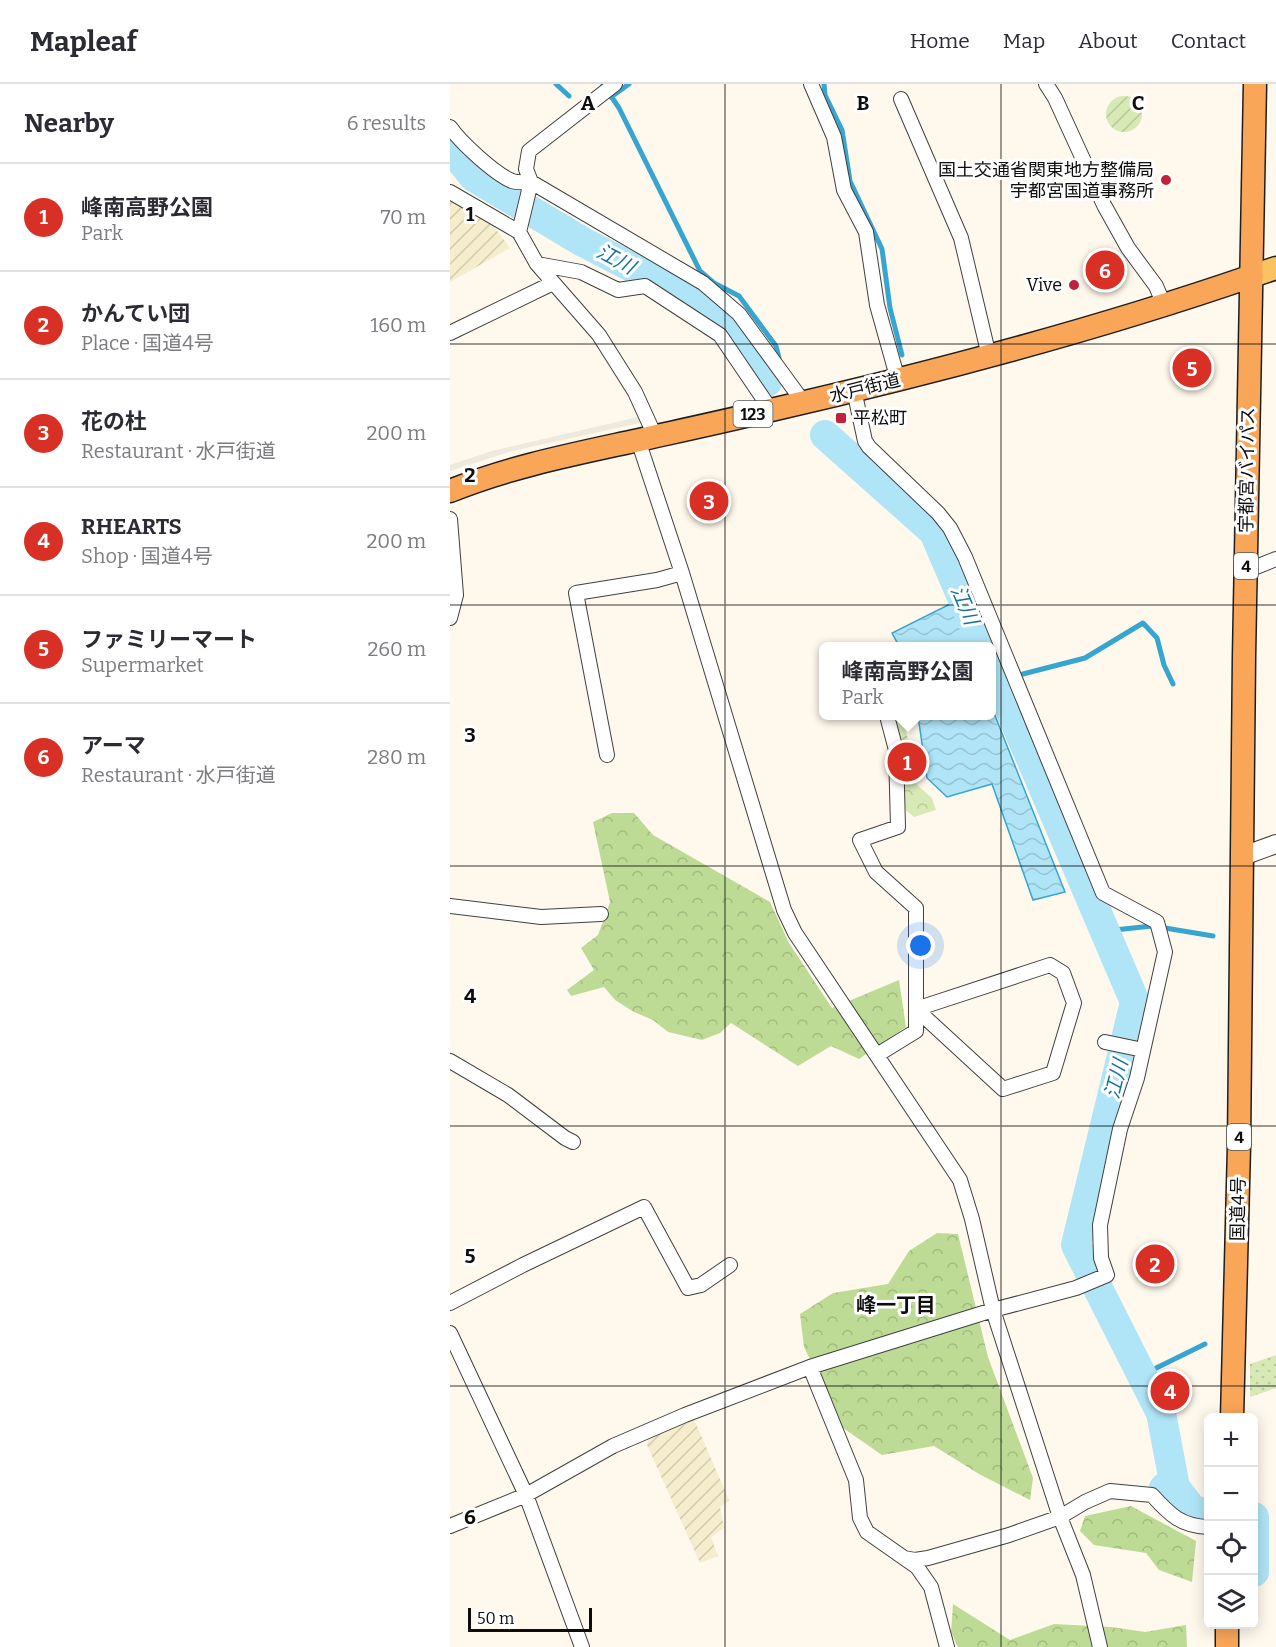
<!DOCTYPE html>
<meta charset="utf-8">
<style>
:root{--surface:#fff;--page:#f2f2f3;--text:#2b2b33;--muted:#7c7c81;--line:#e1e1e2;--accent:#d93025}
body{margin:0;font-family:Bitter,"Noto Sans JP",serif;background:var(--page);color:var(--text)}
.controls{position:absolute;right:18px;bottom:18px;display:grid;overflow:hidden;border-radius:9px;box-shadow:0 3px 15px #0003}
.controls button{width:54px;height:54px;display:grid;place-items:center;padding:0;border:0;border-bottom:2px solid var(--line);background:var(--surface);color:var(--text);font:30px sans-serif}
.scale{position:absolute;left:18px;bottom:15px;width:124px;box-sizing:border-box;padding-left:6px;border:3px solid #0d0d0d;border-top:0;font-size:16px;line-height:21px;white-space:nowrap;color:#0d0d0d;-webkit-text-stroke:4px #fff;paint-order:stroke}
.you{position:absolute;left:471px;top:862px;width:21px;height:21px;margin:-15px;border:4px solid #fff;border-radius:50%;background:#1a73e8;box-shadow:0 0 0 9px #1a73e833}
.badge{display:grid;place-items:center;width:39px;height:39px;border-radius:50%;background:var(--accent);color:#fff;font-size:20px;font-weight:700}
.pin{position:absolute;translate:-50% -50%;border:3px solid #fff;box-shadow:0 2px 6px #0006}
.popup{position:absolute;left:369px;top:558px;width:177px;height:78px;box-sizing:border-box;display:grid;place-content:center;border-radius:9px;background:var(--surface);filter:drop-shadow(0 2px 4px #0005);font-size:20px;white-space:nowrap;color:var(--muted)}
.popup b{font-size:22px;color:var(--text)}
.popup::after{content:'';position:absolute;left:50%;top:100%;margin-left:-12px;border:12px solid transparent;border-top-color:var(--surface)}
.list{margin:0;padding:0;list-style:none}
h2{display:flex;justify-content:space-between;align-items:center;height:78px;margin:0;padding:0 24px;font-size:26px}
h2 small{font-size:20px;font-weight:400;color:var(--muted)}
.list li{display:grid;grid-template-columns:39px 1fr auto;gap:18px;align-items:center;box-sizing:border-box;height:108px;padding:0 24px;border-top:2px solid var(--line)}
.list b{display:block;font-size:22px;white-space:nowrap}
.list p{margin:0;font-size:20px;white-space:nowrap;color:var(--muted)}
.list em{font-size:20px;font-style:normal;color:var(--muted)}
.icon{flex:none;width:33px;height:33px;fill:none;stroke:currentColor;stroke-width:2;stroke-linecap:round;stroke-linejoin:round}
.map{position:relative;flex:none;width:826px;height:1563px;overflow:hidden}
header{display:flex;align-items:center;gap:36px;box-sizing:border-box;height:84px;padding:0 30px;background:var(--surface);border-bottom:2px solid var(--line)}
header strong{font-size:28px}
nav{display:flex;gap:33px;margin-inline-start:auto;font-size:21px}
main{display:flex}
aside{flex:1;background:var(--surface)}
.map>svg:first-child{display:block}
.farmland{fill:url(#farmland-furrows)}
.grass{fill:url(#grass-dots)}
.forest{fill:url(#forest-crowns)}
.park{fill:url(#park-crowns)}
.garden{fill:url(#garden-furrows)}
.plaza{fill:#efe8dc}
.water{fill:url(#water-waves);stroke:#36a5d0;stroke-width:1.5}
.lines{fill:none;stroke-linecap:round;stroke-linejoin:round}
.stream{stroke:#36a5d0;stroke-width:5}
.river{stroke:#b0e5f7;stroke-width:30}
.minor-casing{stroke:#404040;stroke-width:16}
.tertiary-casing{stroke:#404040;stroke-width:20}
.primary-casing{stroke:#1e1e1e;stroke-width:25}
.trunk-casing{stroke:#1e1e1e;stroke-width:25}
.minor{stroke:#fff;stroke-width:14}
.tertiary{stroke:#fff;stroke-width:18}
.primary{stroke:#fbc360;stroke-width:22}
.trunk{stroke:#f9a659;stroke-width:22}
.grid{fill:none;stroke:#0d0d0d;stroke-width:1.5;stroke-opacity:0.55}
.poi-dot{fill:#c0223c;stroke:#fff;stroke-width:2}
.labels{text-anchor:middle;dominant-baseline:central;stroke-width:6;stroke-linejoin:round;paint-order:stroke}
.shield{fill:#fff;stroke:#565656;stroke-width:1.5}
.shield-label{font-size:16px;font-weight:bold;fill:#0d0d0d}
.poi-label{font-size:18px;fill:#0d0d0d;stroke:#fff;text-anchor:end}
.street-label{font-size:18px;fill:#0d0d0d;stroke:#fff}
.water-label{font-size:20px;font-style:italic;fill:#1374a1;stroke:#fff}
.neighbourhood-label{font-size:20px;font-weight:bold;fill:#0d0d0d;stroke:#fff}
.grid-label{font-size:20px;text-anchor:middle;font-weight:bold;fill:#0d0d0d;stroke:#fff;stroke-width:6;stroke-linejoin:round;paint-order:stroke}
</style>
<header>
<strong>Mapleaf</strong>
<nav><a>Home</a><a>Map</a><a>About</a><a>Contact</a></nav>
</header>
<main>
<aside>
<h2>Nearby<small>6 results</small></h2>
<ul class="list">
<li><span class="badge">1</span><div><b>峰南高野公園</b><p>Park</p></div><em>70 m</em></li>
<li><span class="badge">2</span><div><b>かんてい団</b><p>Place · 国道4号</p></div><em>160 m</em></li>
<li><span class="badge">3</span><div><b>花の杜</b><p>Restaurant · 水戸街道</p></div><em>200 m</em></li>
<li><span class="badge">4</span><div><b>RHEARTS</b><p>Shop · 国道4号</p></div><em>200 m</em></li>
<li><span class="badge">5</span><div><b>ファミリーマート</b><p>Supermarket</p></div><em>260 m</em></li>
<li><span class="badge">6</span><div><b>アーマ</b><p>Restaurant · 水戸街道</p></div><em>280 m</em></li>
</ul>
</aside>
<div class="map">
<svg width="826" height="1563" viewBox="0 0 826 1563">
<defs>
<pattern id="farmland-furrows" width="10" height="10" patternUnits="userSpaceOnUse" patternTransform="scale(1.5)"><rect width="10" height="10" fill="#f5edcc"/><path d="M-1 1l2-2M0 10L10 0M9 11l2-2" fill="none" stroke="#d1caae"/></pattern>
<pattern id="grass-dots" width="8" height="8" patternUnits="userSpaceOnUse" patternTransform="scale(1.5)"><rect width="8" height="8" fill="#d7eab6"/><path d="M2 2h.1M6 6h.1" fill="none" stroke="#b7c89b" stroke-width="1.8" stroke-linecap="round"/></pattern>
<pattern id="forest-crowns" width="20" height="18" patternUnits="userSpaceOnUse" patternTransform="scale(1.5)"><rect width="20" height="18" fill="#bddb95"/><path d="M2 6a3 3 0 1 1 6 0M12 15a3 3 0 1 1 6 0" fill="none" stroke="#a1bb7f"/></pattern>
<pattern id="park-crowns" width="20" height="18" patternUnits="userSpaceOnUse" patternTransform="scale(1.5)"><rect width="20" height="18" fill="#d7eab6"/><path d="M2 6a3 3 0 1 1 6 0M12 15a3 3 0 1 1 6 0" fill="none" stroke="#b7c89b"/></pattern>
<pattern id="garden-furrows" width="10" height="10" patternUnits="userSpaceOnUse" patternTransform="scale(1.5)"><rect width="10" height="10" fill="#d7eab6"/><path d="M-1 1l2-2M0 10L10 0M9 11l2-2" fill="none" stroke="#b7c89b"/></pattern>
<pattern id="water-waves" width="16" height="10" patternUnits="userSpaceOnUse" patternTransform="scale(1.5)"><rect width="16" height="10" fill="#b0e5f7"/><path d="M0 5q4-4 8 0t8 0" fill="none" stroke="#96c3d3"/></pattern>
</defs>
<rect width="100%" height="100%" fill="#fff9ed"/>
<path class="farmland" d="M0 116 39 136 60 164 0 198Z
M244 1335 279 1416 270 1423 274 1444 261 1453 268 1472 250 1479 197 1361 199 1354Z"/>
<path class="grass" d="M826 1271V1304L800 1313V1280Z"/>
<path class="forest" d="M162 729H184L203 751 320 818 339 859 382 924 449 896 456 943 409 975 381 962 348 982 281 939 270 949 252 956 218 948 203 936 184 928 165 916 154 903 121 912 117 906 144 886 131 864 148 851 160 818 143 738Z
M487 1149 508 1150 538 1273 583 1394 580 1416 529 1390 484 1362 432 1371 393 1344 354 1263 350 1230 383 1209 438 1200 459 1167Z
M681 1422 746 1457 742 1498 709 1486 696 1469 644 1461 630 1447 635 1432Z
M503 1520 560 1556 604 1540 661 1543 695 1548 736 1541 737 1563H508L501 1548Z"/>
<path class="park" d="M445 632H453L467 701 482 714 486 726 464 733 454 725 451 662Z"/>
<path class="garden" d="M656 30a18 18 0 1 1 36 0a18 18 0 1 1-36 0Z"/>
<path class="plaza" d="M192 332 193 337 190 339 62 367 0 387V381L42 367Z"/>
<path class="water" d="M502 519 518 562H449L442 549Z
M541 622 542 624 615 808 583 816 542 700 497 713 477 694 468 632H541Z"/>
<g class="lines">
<path class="stream" d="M106 0 119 12
M153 0 169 24 250 187 264 199 289 212 326 262 329 274 314 294
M374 0 375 11 392 46 400 97 432 165 440 224 452 271
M161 13 179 0
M573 590 635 574 693 539 707 554 714 581 723 600
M548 596 557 594
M715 844 763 852
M655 847 702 842
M692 1291 755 1260"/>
<path class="river" d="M0 64 24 93 133 158 272 230 317 298
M375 351 484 448 533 562
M541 581 685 918 626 1161 711 1329 725 1403 714 1404
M725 1403 744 1428H752
M804 1433V1488"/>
<defs>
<path id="minor" d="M361 0 384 53 394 106 416 148 427 221 448 296
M596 0 605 14 654 121 678 164 706 202 714 221
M451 15 511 154 539 272
M0 43C10 58 45 90 62 97 68 99 75 98 81 98L253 199 289 230 354 319
M0 108 69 148 87 180 149 251 185 308 205 352
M69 148 81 98 76 85 79 67 165 0
M87 180 131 188 168 206 195 202 270 251 321 326
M0 249 103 199
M188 356 232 489 334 826 345 849 510 1096 522 1135 543 1226 610 1433 633 1491 650 1563
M0 435 6 511 0 534
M796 487 826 475
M157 671 126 509 207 496 232 489
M0 822 91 833 151 830
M600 881 613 889 624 919 603 989 553 1005 466 925Z
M655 958 693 966
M427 971 466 947V824L426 788 410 756 448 743 446 666 437 632
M0 977 58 1011 115 1054 123 1058
M0 1219 73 1181 194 1123 238 1204 251 1201 280 1181
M0 1249 76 1411 132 1563
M360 1283 406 1396 410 1434 417 1448 467 1483 481 1503 497 1563
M0 1442 76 1411 163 1362 235 1331 360 1283 543 1226 626 1204 657 1191 651 1174 650 1141 670 1045 687 994 715 868 707 838 653 809 515 473 500 444 488 429 419 363 415 357 404 306
M454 1474 465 1476 478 1474 559 1451 610 1433 635 1418 660 1407 702 1411C720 1431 731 1442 758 1443"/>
<path id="tertiary" d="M793 772 826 760"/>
<path id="primary" d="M802 192 826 184"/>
<path id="trunk" d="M0 407C57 384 115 372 175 359 224 348 272 338 321 326 483 289 645 246 802 192
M782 1334 789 1062 794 573 805 0
M777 1563V1540"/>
</defs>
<use href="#minor" class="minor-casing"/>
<use href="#tertiary" class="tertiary-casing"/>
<use href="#primary" class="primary-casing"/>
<use href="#trunk" class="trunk-casing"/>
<use href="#minor" class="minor"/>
<use href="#tertiary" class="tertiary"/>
<use href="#primary" class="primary"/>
<use href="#trunk" class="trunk"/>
</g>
<path class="grid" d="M275 0V1563M551 0V1563M0 260H826M0 521H826M0 782H826M0 1042H826M0 1302H826"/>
<g class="poi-dot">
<circle cx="716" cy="96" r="6"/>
<circle cx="624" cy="201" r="6"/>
<rect x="385" y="328" width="12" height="12" rx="3"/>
</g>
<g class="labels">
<g class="shield">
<rect x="283.5" y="317" width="39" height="26" rx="4.5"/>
<rect x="784" y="469" width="24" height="26" rx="4.5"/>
<rect x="777" y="1040" width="24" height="26" rx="4.5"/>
</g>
<g class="shield-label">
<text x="303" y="330">123</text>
<text x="796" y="482">4</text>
<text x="789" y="1053">4</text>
</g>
<g class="poi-label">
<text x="704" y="86">国土交通省関東地方整備局<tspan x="704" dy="21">宇都宮国道事務所</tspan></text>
<text x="612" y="201">Vive</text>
<text x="403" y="334" text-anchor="start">平松町</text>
</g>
<g class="street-label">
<text transform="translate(415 304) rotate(-14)">水戸街道</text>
<text transform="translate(797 386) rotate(-89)">宇都宮バイパス</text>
<text transform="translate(788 1125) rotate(-89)">国道4号</text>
</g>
<g class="water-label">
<text transform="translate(166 175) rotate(28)">江川</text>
<text transform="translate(515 521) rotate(67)">江川</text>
<text transform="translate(666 995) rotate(-76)">江川</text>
</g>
<g class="neighbourhood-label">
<text x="446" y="1221">峰一丁目</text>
</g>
</g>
<g class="grid-label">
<text x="138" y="26">A</text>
<text x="413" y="26">B</text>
<text x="688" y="26">C</text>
<text x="20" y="137">1</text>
<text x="20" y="398">2</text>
<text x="20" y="658">3</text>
<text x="20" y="919">4</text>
<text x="20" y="1179">5</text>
<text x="20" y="1440">6</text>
</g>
</svg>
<div class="controls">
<button>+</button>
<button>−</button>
<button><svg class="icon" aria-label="locate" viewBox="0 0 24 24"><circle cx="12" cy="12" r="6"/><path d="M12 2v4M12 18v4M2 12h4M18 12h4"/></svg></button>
<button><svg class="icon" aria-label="layers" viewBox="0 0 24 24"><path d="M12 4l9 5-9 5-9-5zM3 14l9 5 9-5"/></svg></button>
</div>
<div class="scale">50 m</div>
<div class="you"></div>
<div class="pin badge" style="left:457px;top:678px">1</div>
<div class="popup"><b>峰南高野公園</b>Park</div>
<div class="pin badge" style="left:705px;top:1180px">2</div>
<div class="pin badge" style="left:259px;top:417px">3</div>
<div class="pin badge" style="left:720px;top:1307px">4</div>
<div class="pin badge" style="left:742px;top:284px">5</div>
<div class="pin badge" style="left:655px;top:186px">6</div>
</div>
</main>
